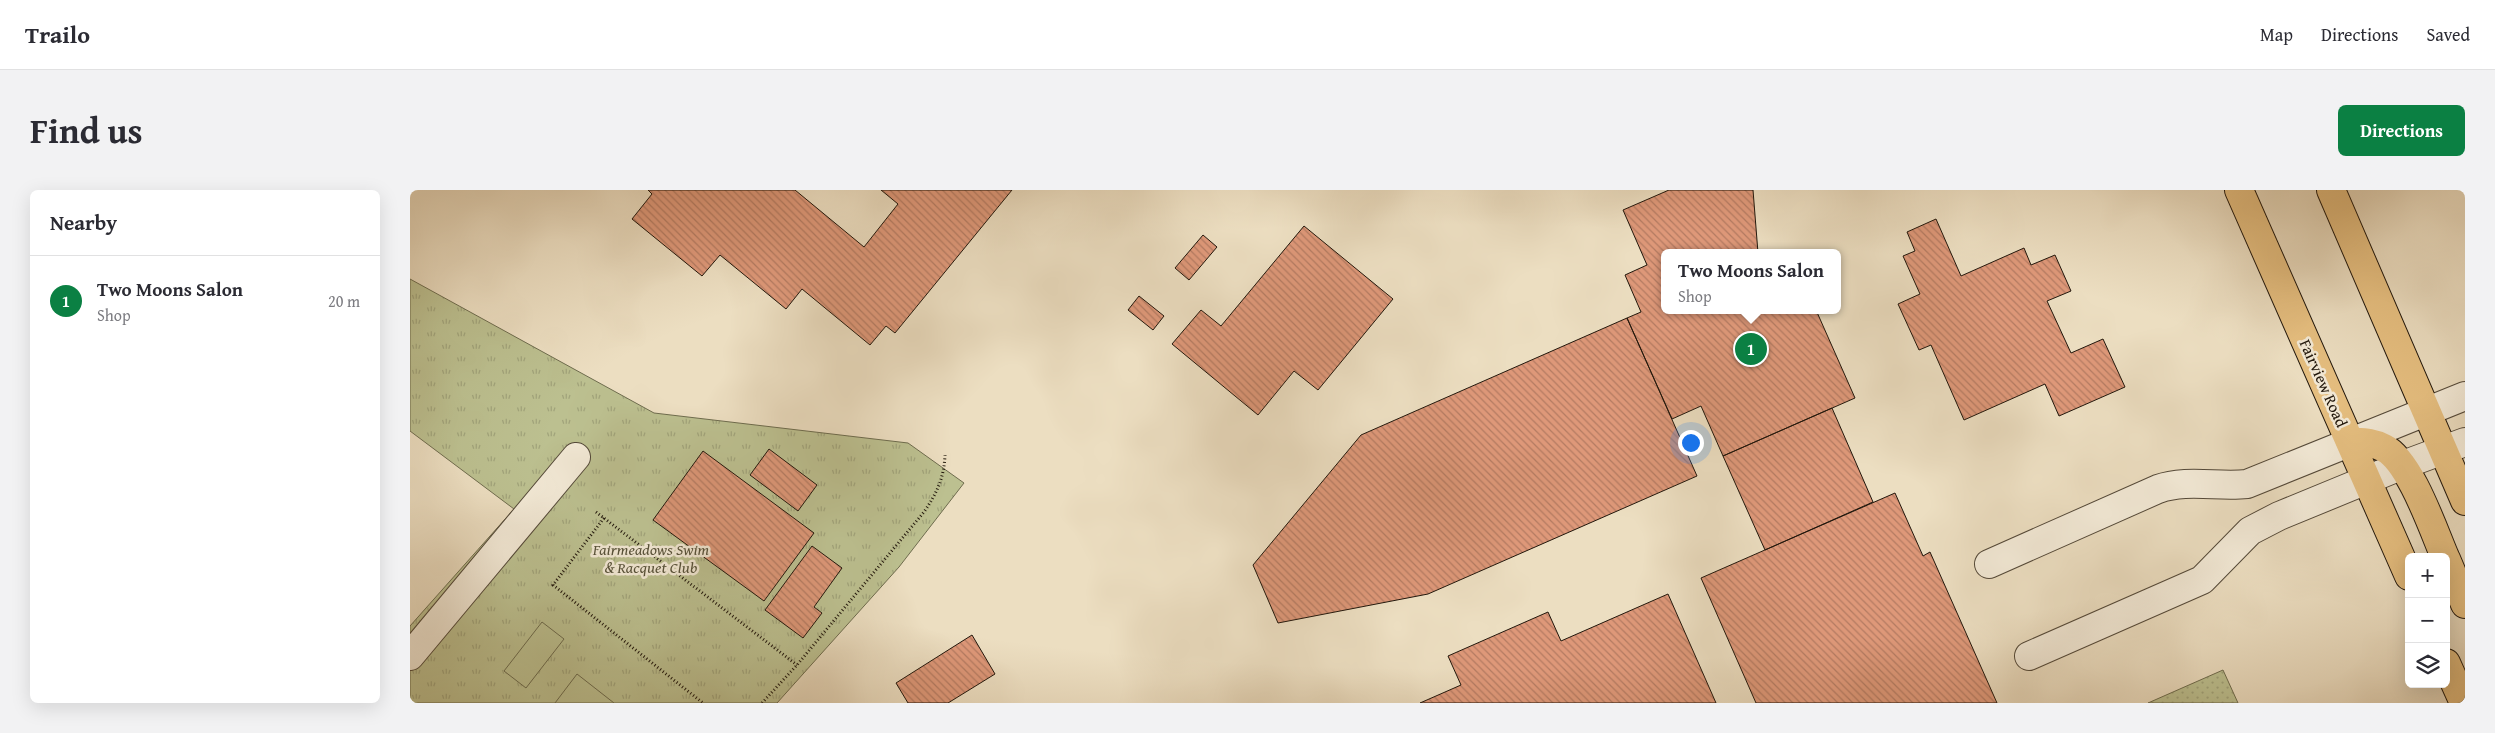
<!DOCTYPE html>
<meta charset="utf-8">
<style>
:root{--surface:#fff;--page:#f2f2f3;--text:#2b2b33;--muted:#7c7c81;--line:#e1e1e2;--accent:#0b8043}
body{margin:0;font-family:"Gentium Book Plus",serif;background:var(--page);color:var(--text)}
.controls{position:absolute;right:15px;bottom:15px;display:grid;overflow:hidden;border-radius:8px;box-shadow:0 5px 20px #0002}
.controls button{width:45px;height:45px;display:grid;place-items:center;padding:0;border:0;border-bottom:1px solid var(--line);background:var(--surface);color:var(--text);font:25px sans-serif}
.you{position:absolute;left:1280px;top:252px;width:18px;height:18px;margin:-12px;border:4px solid #fff;border-radius:50%;background:#1a73e8;box-shadow:0 0 0 8px #1a73e833}
.badge{display:grid;place-items:center;width:32px;height:32px;border-radius:50%;background:var(--accent);color:#fff;font-size:16px;font-weight:700}
.pin{position:absolute;translate:-50% -50%;border:2px solid #fff;box-shadow:0 1px 5px #0006}
.popup{position:absolute;left:1251px;top:59px;width:180px;height:65px;box-sizing:border-box;display:grid;place-content:center;border-radius:8px;background:var(--surface);filter:drop-shadow(0 1px 4px #0005);font-size:16px;white-space:nowrap;color:var(--muted)}
.popup b{font-size:19px;color:var(--text)}
.popup::after{content:'';position:absolute;left:50%;top:100%;margin-left:-10px;border:10px solid transparent;border-top-color:var(--surface)}
.list{margin:0;padding:0;list-style:none}
h2{display:flex;justify-content:space-between;align-items:center;height:65px;margin:0;padding:0 20px;font-size:21px}
h2 small{font-size:16px;font-weight:400;color:var(--muted)}
.list li{display:grid;grid-template-columns:32px 1fr auto;gap:15px;align-items:center;box-sizing:border-box;height:90px;padding:0 20px;border-top:1px solid var(--line)}
.list b{display:block;font-size:19px;white-space:nowrap}
.list p{margin:0;font-size:16px;white-space:nowrap;color:var(--muted)}
.list em{font-size:16px;font-style:normal;color:var(--muted)}
.icon{flex:none;width:28px;height:28px;fill:none;stroke:currentColor;stroke-width:2;stroke-linecap:round;stroke-linejoin:round}
.map{position:relative;flex:none;width:2055px;height:513px;overflow:hidden;border-radius:8px}
header{display:flex;align-items:center;gap:30px;box-sizing:border-box;height:70px;padding:0 25px;background:var(--surface);border-bottom:1px solid var(--line)}
header strong{font-size:24px}
nav{display:flex;gap:28px;margin-inline-start:auto;font-size:18px}
.intro{display:flex;align-items:center;justify-content:space-between;box-sizing:border-box;height:120px;padding:0 30px}
h1{margin:0;font-size:35px}
.button{padding:12px 22px;border-radius:8px;background:var(--accent);color:#fff;font-size:18px;font-weight:700}
main{display:flex;gap:30px;padding:0 30px}
aside{flex:1;background:var(--surface);border-radius:8px;box-shadow:0 5px 20px #0002}
.map>svg:first-child{display:block}
.grass{fill:url(#grass-dots);stroke:#6e6c4e}
.park{fill:url(#park-tufts);stroke:#6e6c4e}
.pitch{fill:#bcc090;stroke:#6e6c4e}
.building{fill:url(#building-back-hatch);stroke:#21170c}
.lines{fill:none;stroke-linecap:round;stroke-linejoin:round}
.minor-casing{stroke:#544939;stroke-width:30}
.major-casing{stroke:#21170c;stroke-width:30}
.path{stroke:#21170c;stroke-width:3;stroke-dasharray:1 2.5;stroke-linecap:butt}
.minor{stroke:#f3ead7;stroke-width:28}
.major{stroke:#e6bf80;stroke-width:28}
.labels{text-anchor:middle;dominant-baseline:central;stroke-width:5;stroke-linejoin:round;paint-order:stroke}
.street-label{font-size:16px;fill:#21170c;stroke:#f3ead7}
.park-label{font-size:16px;font-style:italic;fill:#57523a;stroke:#f3ead7}
</style>
<header>
<strong>Trailo</strong>
<nav><a>Map</a><a>Directions</a><a>Saved</a></nav>
</header>
<div class="intro"><h1>Find us</h1><a class="button">Directions</a></div>
<main>
<aside>
<h2>Nearby<small></small></h2>
<ul class="list">
<li><span class="badge">1</span><div><b>Two Moons Salon</b><p>Shop</p></div><em>20 m</em></li>
</ul>
</aside>
<div class="map">
<svg width="2055" height="513" viewBox="0 0 2055 513">
<defs>
<pattern id="grass-dots" width="8" height="8" patternUnits="userSpaceOnUse" patternTransform="scale(1.25)"><rect width="8" height="8" fill="#bcc090"/><path d="M2 2h.1M6 6h.1" fill="none" stroke="#a1a47b" stroke-width="1.8" stroke-linecap="round"/></pattern>
<pattern id="park-tufts" width="24" height="20" patternUnits="userSpaceOnUse" patternTransform="scale(1.25)"><rect width="24" height="20" fill="#bcc090"/><path d="M3 7l-1-3M5 7V3M7 7l1-3M15 17l-1-3M17 17v-4M19 17l1-3" fill="none" stroke="#a1a47b"/></pattern>
<pattern id="building-back-hatch" width="6" height="6" patternUnits="userSpaceOnUse" patternTransform="scale(1.25)"><rect width="6" height="6" fill="#de9879"/><path d="M-1 5l2 2M0 0l6 6M5-1l2 2" fill="none" stroke="#b47b62"/></pattern>
</defs>
<rect width="100%" height="100%" fill="#ecdec1"/>
<filter id="stains"><feTurbulence type="fractalNoise" baseFrequency=".004" numOctaves="4"/><feColorMatrix values="0 0 0 0 .2 0 0 0 0 .09 0 0 0 0 .02 0 0 0 .5 -.17"/></filter>
<radialGradient id="worn" r=".72"><stop offset=".6" stop-color="#630" stop-opacity="0"/><stop offset="1" stop-color="#630" stop-opacity=".3"/></radialGradient>
<path class="grass" d="M1813 480 1828 513H1738Z"/>
<path class="park" d="M0 89 244 223 498 253 554 293 489 377 367 513H0V436L104 319 0 241Z"/>
<path class="pitch" d="M132 432 154 449 116 498 94 481Z
M167 484 204 513H145Z"/>
<path class="building" d="M238 0H385L454 57 488 14 471 0H602L485 143 476 136 460 155 392 99 376 119 310 65 292 86 222 29 242 4Z
M1259 0H1343L1348 63H1255V120H1406L1445 208 1313 266 1291 216 1262 229 1217 128 1231 122 1215 85 1237 75 1213 20Z
M1526 29 1551 86 1614 58 1621 75 1645 65 1661 101 1637 111 1661 163 1693 149 1715 197 1649 226 1635 194 1554 230 1521 155 1509 160 1488 114 1510 104 1493 66 1505 61 1497 42Z
M894 36 983 109 908 200 884 181 848 225 762 154 791 120 811 136Z
M793 45 807 57 779 90 765 78Z
M729 106 754 126 743 140 718 120Z
M1217 128 1287 286 1018 404 868 433 843 375 951 245Z
M1422 218 1463 312 1355 360 1313 266Z
M359 259 407 295 388 321 340 285Z
M293 261 404 343 354 411 243 330Z
M1485 303 1513 366 1520 362 1587 513H1346L1291 388Z
M402 356 432 378 404 417 412 423 393 448 355 420Z
M1258 404 1306 513H1010L1051 495 1038 466 1138 422 1151 451Z
M562 445 585 484 538 513H498L486 493Z"/>
<g class="lines">
<defs>
<path id="minor" d="M1579 374 1748 299C1776 289 1807 297 1837 294L2055 206
M0 466 166 267
M1619 466 1792 390 1840 341 1869 326 1993 275 2055 252"/>
<path id="major" d="M1829 0 1999 386
M1921 0 2055 311
M1940 251C1951 252 1963 252 1974 258 2000 271 2023 339 2035 367
M2036 369 2055 414
M2036 473 2054 513"/>
</defs>
<use href="#minor" class="minor-casing"/>
<use href="#major" class="major-casing"/>
<path class="path" d="M186 322 387 475
M194 328 143 395 293 513
M352 513 387 475 514 322C527 303 534 288 535 265"/>
<use href="#minor" class="minor"/>
<use href="#major" class="major"/>
</g>
<g class="labels">
<g class="street-label">
<text transform="translate(1914 193) rotate(66)">Fairview Road</text>
</g>
<g class="park-label">
<text x="241" y="359">Fairmeadows Swim<tspan x="241" dy="18">&amp; Racquet Club</tspan></text>
</g>
</g>
<rect width="100%" height="100%" filter="url(#stains)"/>
<rect width="100%" height="100%" fill="url(#worn)"/>
</svg>
<div class="controls">
<button>+</button>
<button>−</button>
<button><svg class="icon" aria-label="layers" viewBox="0 0 24 24"><path d="M12 4l9 5-9 5-9-5zM3 14l9 5 9-5"/></svg></button>
</div>
<div class="you"></div>
<div class="pin badge" style="left:1341px;top:159px">1</div>
<div class="popup"><b>Two Moons Salon</b>Shop</div>
</div>
</main>
